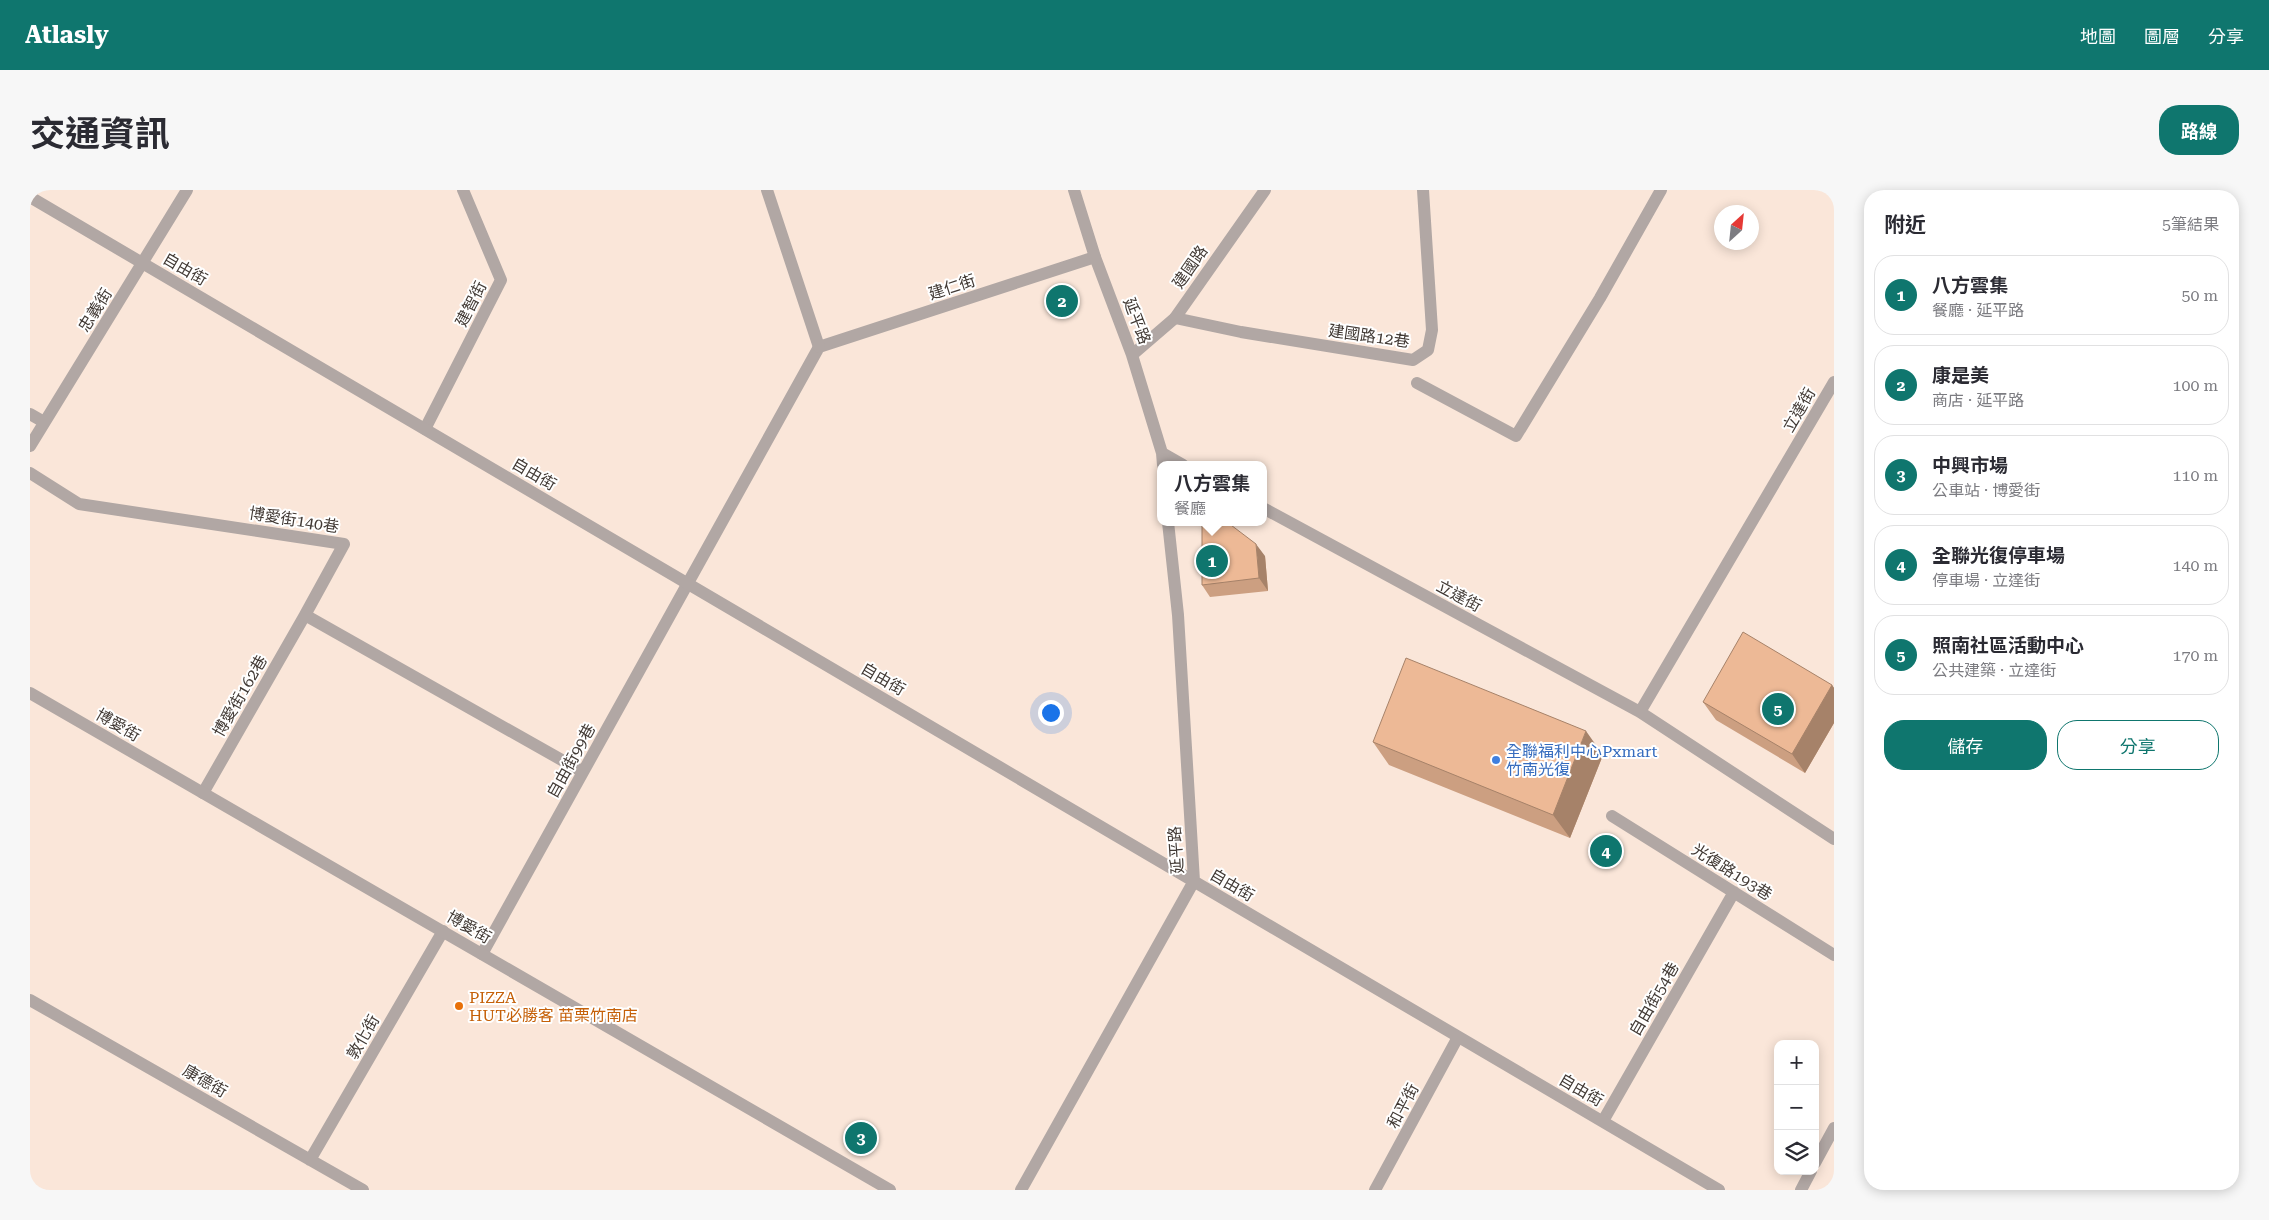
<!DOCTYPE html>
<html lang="zh-TW">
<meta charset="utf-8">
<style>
:root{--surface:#fff;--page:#f7f7f7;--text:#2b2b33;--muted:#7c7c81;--line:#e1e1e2;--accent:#0f766e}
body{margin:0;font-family:"Roboto Serif","Noto Sans TC",serif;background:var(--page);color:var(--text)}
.controls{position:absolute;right:15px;bottom:15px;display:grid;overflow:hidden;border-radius:10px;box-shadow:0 2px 12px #0003}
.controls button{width:45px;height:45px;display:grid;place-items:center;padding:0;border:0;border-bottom:1px solid var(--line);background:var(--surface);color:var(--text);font:25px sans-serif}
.compass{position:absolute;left:1684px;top:15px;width:45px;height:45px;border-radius:50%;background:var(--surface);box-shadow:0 2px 12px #0003;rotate:27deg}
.you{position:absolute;left:1020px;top:522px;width:18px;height:18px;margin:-12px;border:4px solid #fff;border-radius:50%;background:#1a73e8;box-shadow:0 0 0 8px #1a73e833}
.badge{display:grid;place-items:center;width:32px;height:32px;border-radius:50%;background:var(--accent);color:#fff;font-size:16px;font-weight:700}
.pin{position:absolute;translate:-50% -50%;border:2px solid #fff;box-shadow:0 1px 5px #0006}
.popup{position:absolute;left:1127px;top:271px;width:110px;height:65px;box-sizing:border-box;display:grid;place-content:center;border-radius:10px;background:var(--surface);filter:drop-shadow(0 1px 4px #0005);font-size:16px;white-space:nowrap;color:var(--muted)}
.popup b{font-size:19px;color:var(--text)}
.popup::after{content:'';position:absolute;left:50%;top:100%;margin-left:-10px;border:10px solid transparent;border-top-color:var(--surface)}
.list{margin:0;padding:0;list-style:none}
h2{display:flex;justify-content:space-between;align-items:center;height:65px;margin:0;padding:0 20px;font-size:21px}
h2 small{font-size:16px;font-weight:400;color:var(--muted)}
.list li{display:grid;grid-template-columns:32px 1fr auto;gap:15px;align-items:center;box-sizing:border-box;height:80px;margin:0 10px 10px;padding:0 10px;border:1px solid var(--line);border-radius:20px}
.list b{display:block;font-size:19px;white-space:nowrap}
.list p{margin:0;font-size:16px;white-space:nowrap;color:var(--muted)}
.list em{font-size:16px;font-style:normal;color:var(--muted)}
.actions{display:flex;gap:10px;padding:15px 20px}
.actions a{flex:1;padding:11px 0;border:1px solid var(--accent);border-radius:20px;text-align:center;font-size:18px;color:var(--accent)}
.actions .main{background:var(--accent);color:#fff}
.icon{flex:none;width:28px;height:28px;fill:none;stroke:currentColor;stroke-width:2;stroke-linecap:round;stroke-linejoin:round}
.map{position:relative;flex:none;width:1804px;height:1000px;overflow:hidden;border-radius:20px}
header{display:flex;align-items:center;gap:30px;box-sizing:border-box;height:70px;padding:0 25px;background:var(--accent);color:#fff}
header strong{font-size:24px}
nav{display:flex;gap:28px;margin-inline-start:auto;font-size:18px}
.intro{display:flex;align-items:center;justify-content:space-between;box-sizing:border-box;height:120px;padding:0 30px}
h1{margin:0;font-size:35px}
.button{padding:12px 22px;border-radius:20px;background:var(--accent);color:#fff;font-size:18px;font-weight:700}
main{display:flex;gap:30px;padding:0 30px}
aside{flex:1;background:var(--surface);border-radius:20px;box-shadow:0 2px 12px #0003}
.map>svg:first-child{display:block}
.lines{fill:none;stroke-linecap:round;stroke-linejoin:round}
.service{stroke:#b1a7a4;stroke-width:12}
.minor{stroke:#b1a7a4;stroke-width:12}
.tertiary{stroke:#b1a7a4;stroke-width:12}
.wall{fill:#cc9f81}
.shaded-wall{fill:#a68269}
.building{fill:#edb996;stroke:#a68269}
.shop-dot{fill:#3f7fe0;stroke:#fff;stroke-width:2}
.food-dot{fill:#e8710a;stroke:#fff;stroke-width:2}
.labels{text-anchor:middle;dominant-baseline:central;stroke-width:4;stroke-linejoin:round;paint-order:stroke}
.street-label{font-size:16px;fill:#423a35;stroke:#fff}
.shop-label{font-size:16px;fill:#366cbe;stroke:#fff;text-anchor:start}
.food-label{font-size:16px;fill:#c56008;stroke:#fff;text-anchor:start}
</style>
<header>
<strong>Atlasly</strong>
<nav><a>地圖</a><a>圖層</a><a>分享</a></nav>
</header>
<div class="intro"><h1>交通資訊</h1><a class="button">路線</a></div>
<main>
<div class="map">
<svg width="1804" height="1000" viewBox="0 0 1804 1000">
<rect width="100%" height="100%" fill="#fae6d9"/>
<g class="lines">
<path class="service" d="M1145 128 1211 142 1383 170 1398 160 1402 140 1393 0
M0 224 14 232
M395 239 471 90 433 0
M0 283 49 314 314 354 275 425 553 582
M173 603 275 425
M1582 626 1804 765
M452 764 789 157 1065 67
M0 810 333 1000
M1573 931 1704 702
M280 970 413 741
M1785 973 1804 938
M1771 1000 1781 981"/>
<path class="minor" d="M737 0 789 157
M1044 0 1065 67 1102 165 1132 263 1133 275
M0 7 1689 1000
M1102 165 1145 128 1235 0
M1387 193 1486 246 1570 108 1631 0
M0 256 157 0
M1132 263 1153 275
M1233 318 1610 522 1804 649
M1610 522 1804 192
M991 1000 1164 691 1148 425 1138 332
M1345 1000 1428 847"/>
<path class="tertiary" d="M0 503 860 1000"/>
</g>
<path class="wall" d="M1235 366 1238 401 1180 407 1172 395Z
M1802 495 1804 498V533L1775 583 1686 530 1673 512Z
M1343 552 1573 565 1540 648 1359 575Z"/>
<path class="shaded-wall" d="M1226 354 1235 366 1238 401 1229 388Z
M1802 495 1804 498V533L1775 583 1762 564Z
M1556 541 1573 565 1540 648 1523 625Z"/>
<path class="building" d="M1172 332H1197L1226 354 1229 388 1172 395Z
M1713 442 1802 495 1762 564 1673 512Z
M1376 468 1556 541 1523 625 1343 552Z"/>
<circle class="shop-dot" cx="1466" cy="570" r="5"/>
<circle class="food-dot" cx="429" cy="816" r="5"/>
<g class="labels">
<g class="street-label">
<text transform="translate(1160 77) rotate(-55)">建國路</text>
<text transform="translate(155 79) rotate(30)">自由街</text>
<text transform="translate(922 97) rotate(-18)">建仁街</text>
<text transform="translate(441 114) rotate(-63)">建智街</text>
<text transform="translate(65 120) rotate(-58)">忠義街</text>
<text transform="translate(1107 131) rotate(69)">延平路</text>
<text transform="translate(1339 146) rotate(8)">建國路12巷</text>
<text transform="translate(1769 220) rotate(-60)">立達街</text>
<text transform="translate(504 284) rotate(30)">自由街</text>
<text transform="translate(264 330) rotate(9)">博愛街140巷</text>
<text transform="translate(1429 406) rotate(28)">立達街</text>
<text transform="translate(853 489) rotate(30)">自由街</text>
<text transform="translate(210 506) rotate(-60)">博愛街162巷</text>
<text transform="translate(88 535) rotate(30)">博愛街</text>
<text transform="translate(541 571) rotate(-61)">自由街99巷</text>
<text transform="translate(1146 660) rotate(-94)">延平路</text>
<text transform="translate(1702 682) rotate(32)">光復路193巷</text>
<text transform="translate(1202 695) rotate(30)">自由街</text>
<text transform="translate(439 737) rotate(30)">博愛街</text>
<text transform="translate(1624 809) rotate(-60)">自由街54巷</text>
<text transform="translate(333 847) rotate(-60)">敦化街</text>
<text transform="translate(175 891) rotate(30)">康德街</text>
<text transform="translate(1551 900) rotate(30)">自由街</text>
<text transform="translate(1373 916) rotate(-62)">和平街</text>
</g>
<g class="shop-label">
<text x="1476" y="561">全聯福利中心Pxmart<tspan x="1476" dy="18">竹南光復</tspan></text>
</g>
<g class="food-label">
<text x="439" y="807">PIZZA<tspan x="439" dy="18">HUT必勝客 苗栗竹南店</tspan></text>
</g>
</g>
</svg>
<div class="controls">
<button>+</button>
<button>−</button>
<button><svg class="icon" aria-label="layers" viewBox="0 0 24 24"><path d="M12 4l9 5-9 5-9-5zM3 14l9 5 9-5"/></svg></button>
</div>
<svg class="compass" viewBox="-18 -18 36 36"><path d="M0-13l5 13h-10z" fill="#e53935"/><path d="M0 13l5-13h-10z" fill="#7c7c81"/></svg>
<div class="you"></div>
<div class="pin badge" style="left:1182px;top:371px">1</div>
<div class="popup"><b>八方雲集</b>餐廳</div>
<div class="pin badge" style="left:1032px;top:111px">2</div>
<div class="pin badge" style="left:831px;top:948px">3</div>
<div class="pin badge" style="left:1576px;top:661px">4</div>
<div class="pin badge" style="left:1748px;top:519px">5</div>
</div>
<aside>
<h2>附近<small>5筆結果</small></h2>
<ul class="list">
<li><span class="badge">1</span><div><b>八方雲集</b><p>餐廳 · 延平路</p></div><em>50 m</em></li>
<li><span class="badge">2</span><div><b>康是美</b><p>商店 · 延平路</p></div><em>100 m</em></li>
<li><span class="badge">3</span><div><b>中興市場</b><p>公車站 · 博愛街</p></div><em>110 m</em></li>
<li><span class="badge">4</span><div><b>全聯光復停車場</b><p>停車場 · 立達街</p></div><em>140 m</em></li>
<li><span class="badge">5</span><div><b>照南社區活動中心</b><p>公共建築 · 立達街</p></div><em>170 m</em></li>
</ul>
<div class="actions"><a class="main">儲存</a><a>分享</a></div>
</aside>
</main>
